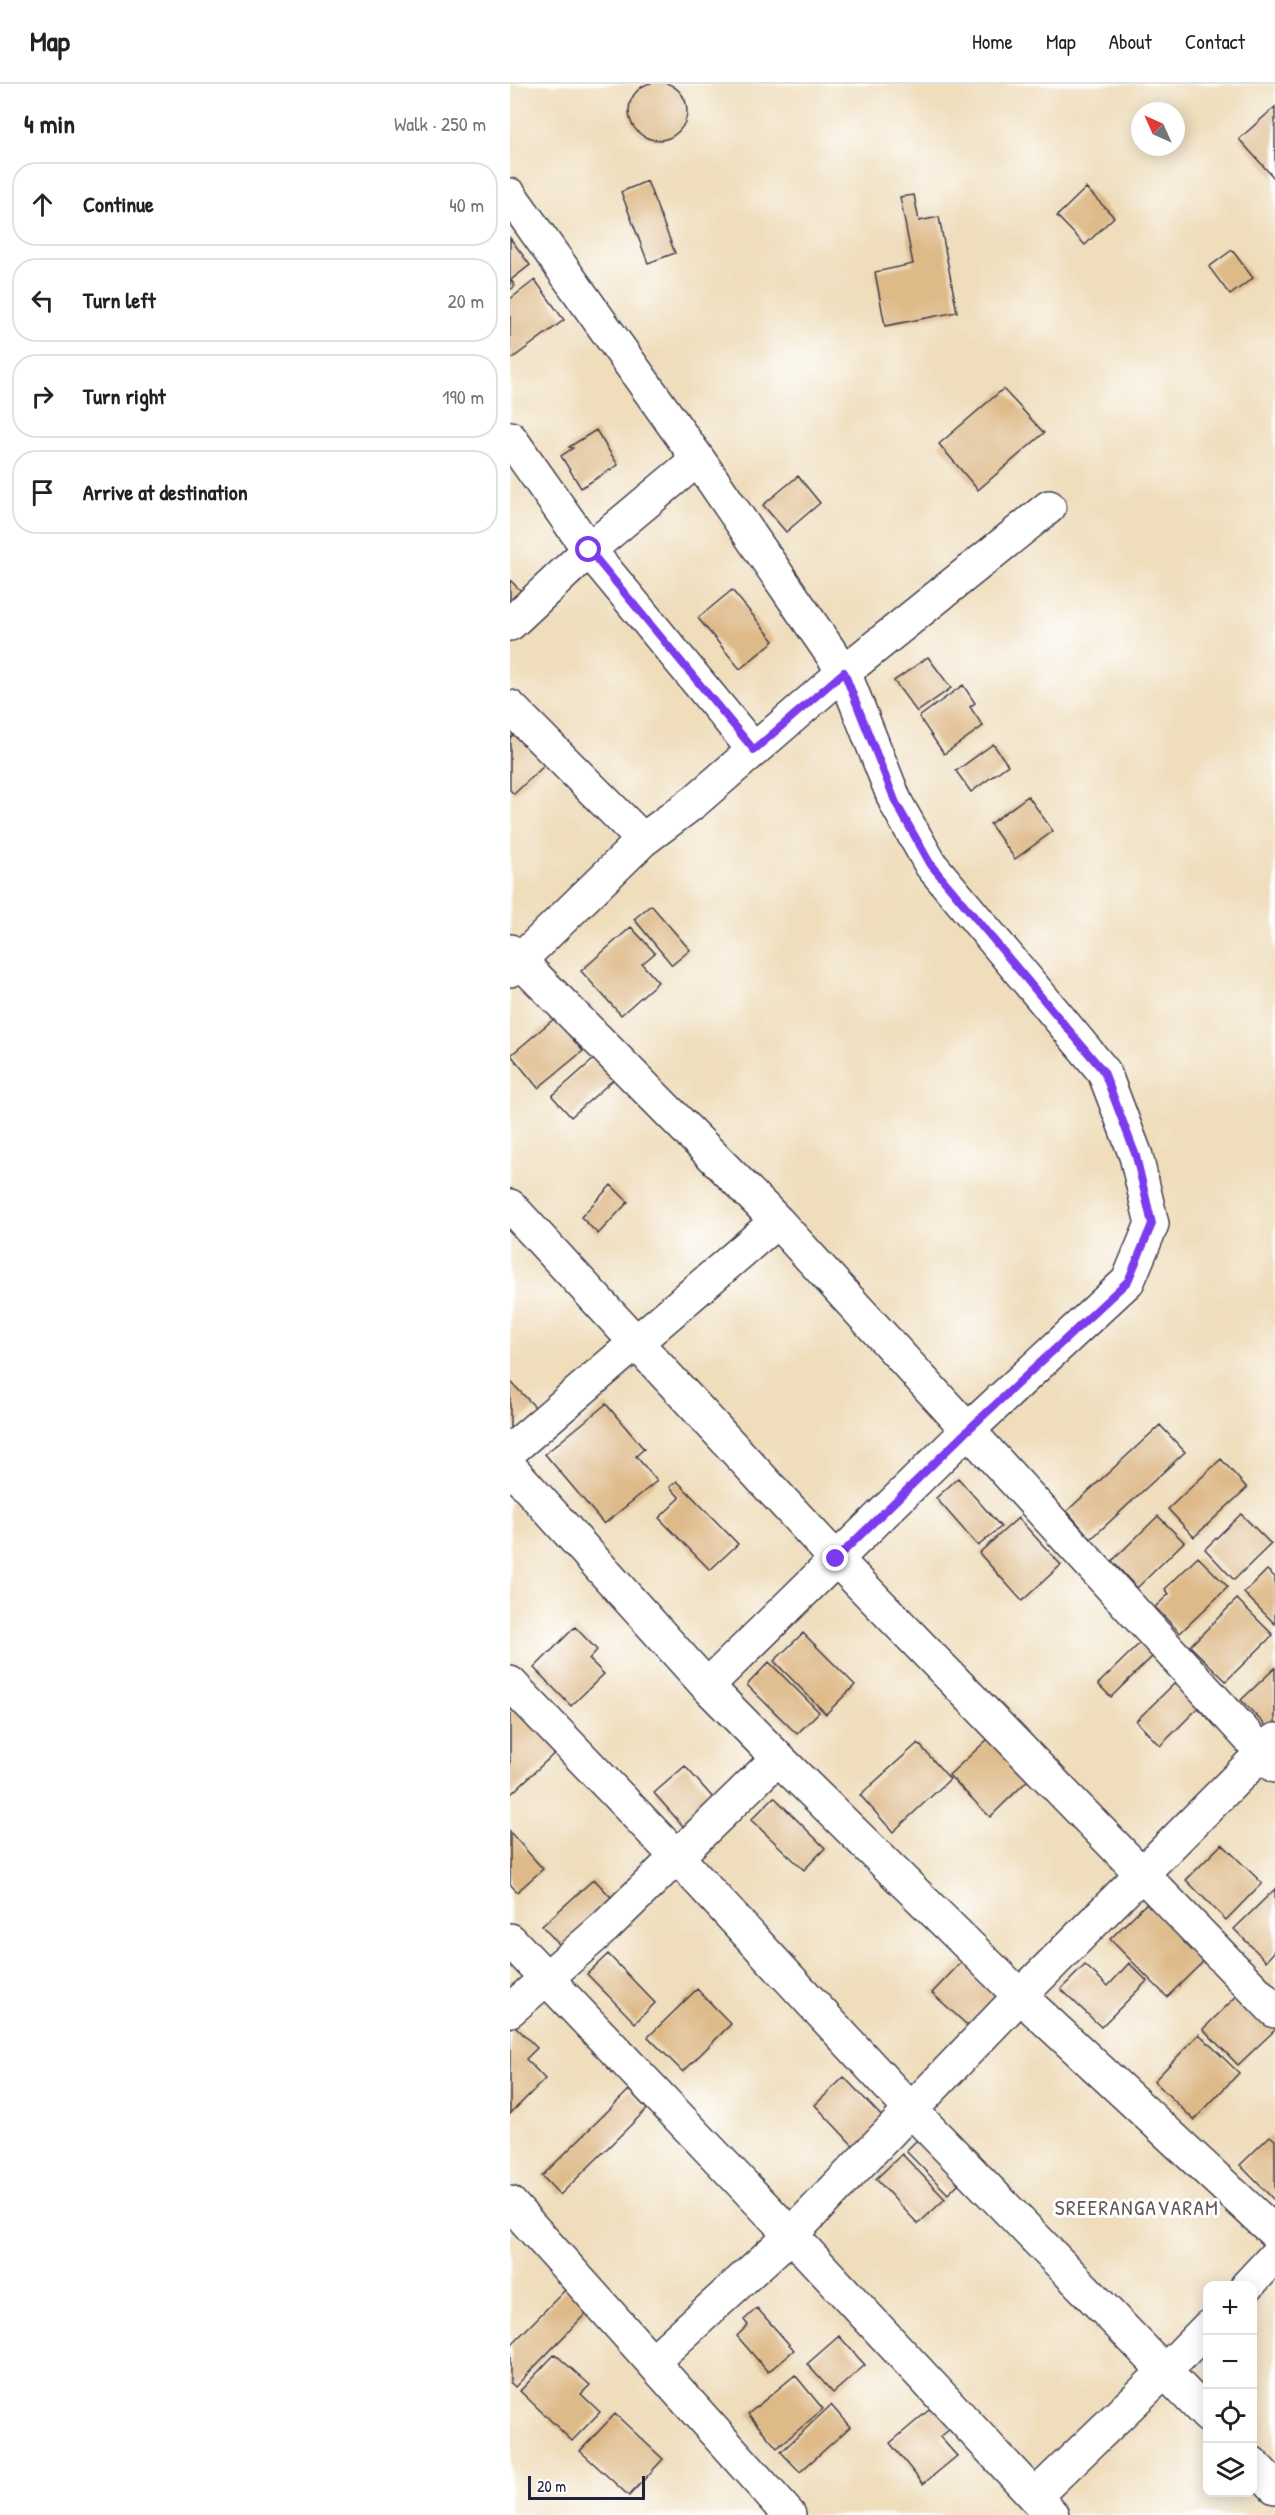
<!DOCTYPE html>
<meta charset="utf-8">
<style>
:root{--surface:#fff;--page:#f2f2f2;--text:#222;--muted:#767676;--line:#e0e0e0}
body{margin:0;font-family:"Patrick Hand",sans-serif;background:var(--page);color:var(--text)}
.controls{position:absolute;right:18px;bottom:18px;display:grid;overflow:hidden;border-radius:12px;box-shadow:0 3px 15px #0003}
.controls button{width:54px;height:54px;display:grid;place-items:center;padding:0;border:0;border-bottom:2px solid var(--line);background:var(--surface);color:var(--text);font:30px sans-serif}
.compass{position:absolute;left:621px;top:18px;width:54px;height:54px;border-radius:50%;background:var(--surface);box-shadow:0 3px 15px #0003;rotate:315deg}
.scale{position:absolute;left:18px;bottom:15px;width:117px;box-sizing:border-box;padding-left:6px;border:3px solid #22223b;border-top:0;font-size:16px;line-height:21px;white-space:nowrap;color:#22223b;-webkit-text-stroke:4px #fff;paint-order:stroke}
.stop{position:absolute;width:18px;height:18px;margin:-14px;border:4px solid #7c3aed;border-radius:50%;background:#fff}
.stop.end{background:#7c3aed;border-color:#fff;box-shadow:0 2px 6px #0008}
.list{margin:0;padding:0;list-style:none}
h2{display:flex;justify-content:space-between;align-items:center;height:78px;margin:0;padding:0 24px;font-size:26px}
h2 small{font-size:20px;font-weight:400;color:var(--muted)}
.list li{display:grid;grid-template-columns:39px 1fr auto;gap:18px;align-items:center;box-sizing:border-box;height:84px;margin:0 12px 12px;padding:0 12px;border:2px solid var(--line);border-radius:24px}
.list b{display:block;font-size:22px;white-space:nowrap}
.list em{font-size:20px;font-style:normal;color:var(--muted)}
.icon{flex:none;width:33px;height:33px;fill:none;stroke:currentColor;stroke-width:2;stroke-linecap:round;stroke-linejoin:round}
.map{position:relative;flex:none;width:765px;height:2431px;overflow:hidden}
header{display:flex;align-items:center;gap:36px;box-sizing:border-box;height:84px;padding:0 30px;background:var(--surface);border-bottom:2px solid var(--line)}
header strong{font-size:28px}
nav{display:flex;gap:33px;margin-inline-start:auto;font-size:21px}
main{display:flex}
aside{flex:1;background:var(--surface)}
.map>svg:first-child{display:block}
.building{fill:#deba89}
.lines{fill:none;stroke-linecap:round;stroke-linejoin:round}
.minor-casing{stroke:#413e4e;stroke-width:36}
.minor{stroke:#fff;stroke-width:33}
.route{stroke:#7c3aed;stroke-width:8}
.labels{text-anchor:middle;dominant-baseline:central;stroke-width:6;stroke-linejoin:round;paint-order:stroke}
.quarter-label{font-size:21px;letter-spacing:1.5px;fill:#645756;stroke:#fff}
</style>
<header>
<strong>Map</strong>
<nav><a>Home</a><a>Map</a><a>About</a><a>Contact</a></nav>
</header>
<main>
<aside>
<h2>4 min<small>Walk · 250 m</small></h2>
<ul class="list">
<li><svg class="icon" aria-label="ahead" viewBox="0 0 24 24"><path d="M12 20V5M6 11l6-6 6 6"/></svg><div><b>Continue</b></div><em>40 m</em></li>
<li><svg class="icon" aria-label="left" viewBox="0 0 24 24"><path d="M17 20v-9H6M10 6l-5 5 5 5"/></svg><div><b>Turn left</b></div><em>20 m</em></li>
<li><svg class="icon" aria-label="right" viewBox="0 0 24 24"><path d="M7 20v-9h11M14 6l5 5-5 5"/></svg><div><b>Turn right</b></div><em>190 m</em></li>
<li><svg class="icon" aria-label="arrive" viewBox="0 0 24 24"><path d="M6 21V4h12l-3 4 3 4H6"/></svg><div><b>Arrive at destination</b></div></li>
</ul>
</aside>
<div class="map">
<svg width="765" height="2431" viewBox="0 0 765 2431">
<rect width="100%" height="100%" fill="#fff"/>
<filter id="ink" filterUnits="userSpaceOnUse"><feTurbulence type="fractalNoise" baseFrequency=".0167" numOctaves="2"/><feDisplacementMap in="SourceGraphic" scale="12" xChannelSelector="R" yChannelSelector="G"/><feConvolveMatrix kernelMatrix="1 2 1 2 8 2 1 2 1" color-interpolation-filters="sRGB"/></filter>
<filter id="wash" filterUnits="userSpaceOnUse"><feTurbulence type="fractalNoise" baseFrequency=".008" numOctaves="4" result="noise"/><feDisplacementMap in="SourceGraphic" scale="24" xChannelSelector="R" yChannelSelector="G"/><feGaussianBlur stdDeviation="1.35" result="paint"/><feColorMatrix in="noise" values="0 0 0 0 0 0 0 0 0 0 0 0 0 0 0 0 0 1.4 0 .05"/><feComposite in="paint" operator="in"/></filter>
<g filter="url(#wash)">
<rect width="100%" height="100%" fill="#efddbb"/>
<g id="blocks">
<path class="building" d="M119 27a29 29 0 1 1 58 0a29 29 0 1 1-58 0Z
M765 23V95L729 55Z
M137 97 165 169 138 179 111 108Z
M576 104 604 133 575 161 547 132Z
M404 111 409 137 429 133 447 228 375 242 365 188 403 180 390 113Z
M0 154 20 181 1 196 5 202 0 206Z
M722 166 743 194 720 211 699 183Z
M25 196 54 236 0 276V215Z
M493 305 534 349 468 406 429 360Z
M86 346 108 381 71 404 51 372 63 364 59 363Z
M288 392 310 419 276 448 253 421Z
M0 496 16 512 0 528Z
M222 506 264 557 230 585 188 534Z
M418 573 441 604 407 628 384 597Z
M453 601 465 619 460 623 473 642 434 670 409 633Z
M7 647 37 679 4 710 0 706V654Z
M483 660 498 681 461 708 446 687Z
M518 712 543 747 505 775 480 740Z
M141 821 180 866 162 881 124 835Z
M121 843 145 869 132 880 148 898 111 931 71 887Z
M52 928 67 946 58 950 73 967 28 1004 1 971Z
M93 967 112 988 61 1033 42 1012Z
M101 1101 118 1118 88 1150 71 1133Z
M0 1297 26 1324 0 1345Z
M96 1320 134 1365 126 1372 147 1397 94 1440 35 1370Z
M650 1341 675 1368 581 1455 557 1427Z
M711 1375 737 1404 684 1453 658 1425Z
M448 1394 491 1443 468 1462 426 1414Z
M167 1397 228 1460 200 1486 149 1434 170 1414 160 1403Z
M731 1430 761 1460 724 1496 695 1465Z
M648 1432 674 1458 627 1504 602 1477Z
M508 1434 551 1481 512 1517 469 1469Z
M688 1473 718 1503 670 1549 645 1523 659 1510 655 1505Z
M757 1486 765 1493V1540L734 1509Z
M727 1515 763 1551 716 1597 680 1562Z
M65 1543 87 1566 79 1575 94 1590 61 1622 24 1584Z
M293 1549 345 1601 316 1630 264 1577Z
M634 1555 647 1568 601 1613 588 1600Z
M259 1578 309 1628 287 1650 237 1601Z
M765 1584V1639L759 1645 731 1616Z
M667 1597 691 1621 650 1662 626 1637Z
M0 1612 49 1665 0 1711Z
M480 1653 519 1695 480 1733 439 1691Z
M408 1659 440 1695 383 1748 350 1711Z
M175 1682 211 1723 180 1750 144 1709Z
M264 1713 315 1764 294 1786 241 1736Z
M0 1748 33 1785 7 1808 0 1800Z
M712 1760 752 1799 716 1836 676 1796Z
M84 1795 111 1824 59 1871 32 1842Z
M765 1805V1867L756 1877 724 1845Z
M643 1813 699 1872 657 1913 600 1855Z
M98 1870 145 1919 125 1939 77 1890Z
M458 1871 502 1913 467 1950 422 1909Z
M619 1879 637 1897 591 1943 551 1905 575 1881 598 1902Z
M187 1905 221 1940 173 1988 138 1953Z
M734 1905 765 1937V1946L728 1981 693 1945Z
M4 1941 27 1964 16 1975 35 1995 0 2030V1945Z
M689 1950 729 1989 684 2036 644 1997Z
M334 1993 379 2040 349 2068 305 2021Z
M119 2006 137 2025 50 2111 32 2092Z
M417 2046 459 2089 438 2110 396 2067Z
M760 2052 765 2056V2117L730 2081Z
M392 2070 435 2115 408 2140 366 2095Z
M62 2199 85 2220 5 2303 0 2298V2262Z
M247 2224 284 2266 258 2288 227 2252 238 2241 234 2236Z
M329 2252 355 2281 323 2309 297 2280Z
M45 2270 80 2301 71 2310 90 2328 62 2357 10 2307Z
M285 2291 313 2325 267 2364 238 2330Z
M426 2320 444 2342 430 2353 447 2372 413 2400 380 2359Z
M321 2321 340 2343 290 2388 271 2368Z
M105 2330 153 2375 119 2412 70 2367Z"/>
</g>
</g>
<g filter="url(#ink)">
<use href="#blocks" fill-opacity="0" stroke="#413e4e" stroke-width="1.5"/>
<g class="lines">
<defs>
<path id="minor" d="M0 111 188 375 334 588 386 719 421 781 594 988 626 1072 642 1140 618 1197 458 1346 197 1602
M0 354 79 466 244 666
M0 540 79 466 188 375
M0 623 133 756
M0 867 267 1137 765 1682
M0 886 133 756 184 718 334 588 539 423
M0 1122 326 1475 765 1927
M0 1367 267 1137
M0 1383 197 1602 268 1674 510 1912 765 2149
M0 1599 167 1773 401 2026 698 2332
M0 1856 281 2151 542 2431
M0 1926 96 1842 268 1674
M0 2119 279 2431
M737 2202 765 2172
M142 2278 281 2151 510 1912 765 1656
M742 2379 765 2403
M525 2412 655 2287 698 2243"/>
</defs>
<use href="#minor" class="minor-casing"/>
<use href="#minor" class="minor"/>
</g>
</g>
<g class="lines" filter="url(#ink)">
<path class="route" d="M79 466 244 666 334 588 386 719 421 781 594 988 626 1072 642 1140 618 1197 458 1346 326 1475"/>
</g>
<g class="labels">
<g class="quarter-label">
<text x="627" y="2123">SREERANGAVARAM</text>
</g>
</g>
</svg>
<div class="controls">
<button>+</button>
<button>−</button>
<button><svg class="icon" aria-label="locate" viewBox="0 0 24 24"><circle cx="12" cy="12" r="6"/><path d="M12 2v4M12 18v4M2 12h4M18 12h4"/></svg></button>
<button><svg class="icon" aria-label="layers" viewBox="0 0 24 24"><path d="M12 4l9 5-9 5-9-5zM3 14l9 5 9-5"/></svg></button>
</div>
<svg class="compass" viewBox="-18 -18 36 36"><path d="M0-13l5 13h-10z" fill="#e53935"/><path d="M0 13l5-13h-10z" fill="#767676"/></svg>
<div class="scale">20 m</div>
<div class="stop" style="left:79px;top:466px"></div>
<div class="stop end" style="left:326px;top:1475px"></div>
</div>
</main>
